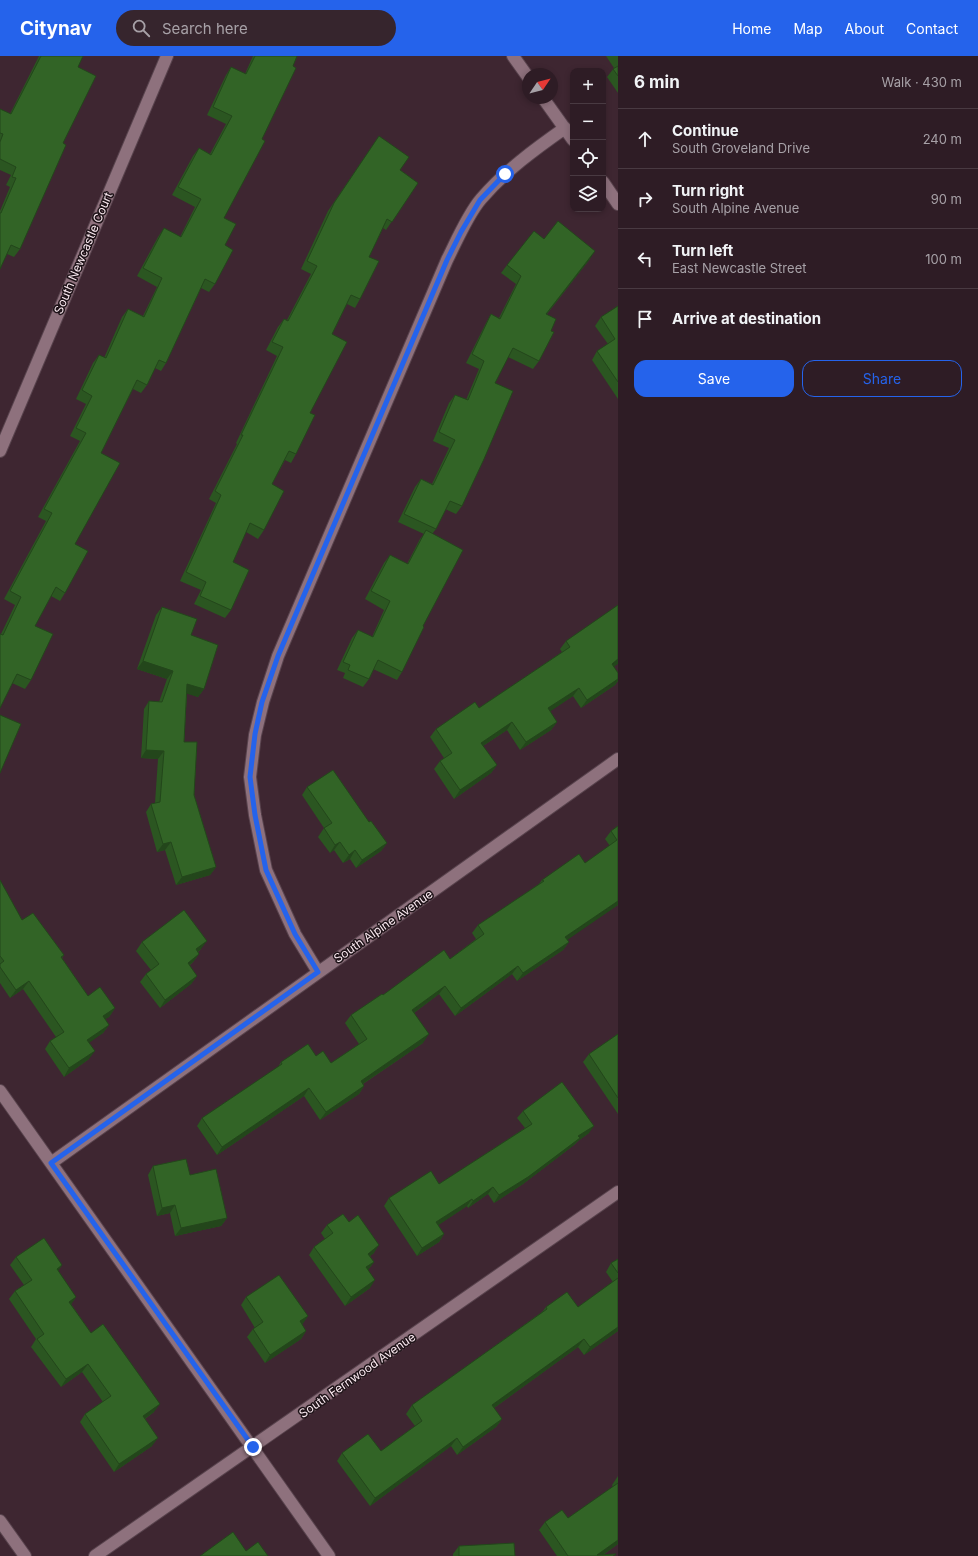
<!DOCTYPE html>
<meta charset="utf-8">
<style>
:root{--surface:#2e1c25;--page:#36252d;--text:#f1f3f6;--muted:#a7a1a7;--line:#493a42;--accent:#2563eb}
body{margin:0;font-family:Inter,sans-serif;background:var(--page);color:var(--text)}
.controls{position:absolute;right:12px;top:12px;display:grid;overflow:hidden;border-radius:8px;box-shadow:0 2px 6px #0003}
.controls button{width:36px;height:36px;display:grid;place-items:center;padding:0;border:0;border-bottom:1px solid var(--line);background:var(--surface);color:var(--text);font:20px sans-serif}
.compass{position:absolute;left:522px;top:12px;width:36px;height:36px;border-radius:50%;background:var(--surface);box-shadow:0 2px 6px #0003;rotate:55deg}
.stop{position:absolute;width:12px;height:12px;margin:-9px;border:3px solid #2563eb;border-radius:50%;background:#fff}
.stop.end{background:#2563eb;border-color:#fff;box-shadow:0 1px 4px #0008}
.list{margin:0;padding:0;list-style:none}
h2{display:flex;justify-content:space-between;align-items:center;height:52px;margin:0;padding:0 16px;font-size:17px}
h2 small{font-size:13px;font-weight:400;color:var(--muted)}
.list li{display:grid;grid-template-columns:26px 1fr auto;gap:12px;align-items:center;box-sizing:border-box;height:60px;padding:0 16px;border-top:1px solid var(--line)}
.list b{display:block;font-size:15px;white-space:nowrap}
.list p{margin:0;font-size:13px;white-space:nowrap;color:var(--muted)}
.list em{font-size:13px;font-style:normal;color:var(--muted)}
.actions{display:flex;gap:8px;padding:12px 16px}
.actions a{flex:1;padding:9px 0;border:1px solid var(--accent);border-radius:12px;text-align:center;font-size:14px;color:var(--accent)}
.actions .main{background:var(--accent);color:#fff}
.icon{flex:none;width:22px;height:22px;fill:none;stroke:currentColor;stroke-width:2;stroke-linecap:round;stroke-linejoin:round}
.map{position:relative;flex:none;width:618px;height:1500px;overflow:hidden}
header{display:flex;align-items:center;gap:24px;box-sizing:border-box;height:56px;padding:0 20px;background:var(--accent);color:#fff}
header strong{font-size:19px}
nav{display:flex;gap:22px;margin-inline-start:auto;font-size:14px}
.search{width:280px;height:36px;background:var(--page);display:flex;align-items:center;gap:10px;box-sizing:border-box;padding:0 14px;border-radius:22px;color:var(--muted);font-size:15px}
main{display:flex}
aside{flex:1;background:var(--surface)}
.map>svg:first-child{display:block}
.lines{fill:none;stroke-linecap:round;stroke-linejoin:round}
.street-casing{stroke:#58434d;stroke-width:14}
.secondary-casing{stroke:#58434d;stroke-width:14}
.street{stroke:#8e717d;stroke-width:12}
.secondary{stroke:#8e717d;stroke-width:12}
.wall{fill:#2b5621}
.shaded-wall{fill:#23461b}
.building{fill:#326426;stroke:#23461b}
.route{stroke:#2563eb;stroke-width:5}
.labels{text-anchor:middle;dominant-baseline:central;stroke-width:3;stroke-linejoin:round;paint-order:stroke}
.street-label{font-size:12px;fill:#fbeaf1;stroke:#1e1318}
</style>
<header>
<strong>Citynav</strong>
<div class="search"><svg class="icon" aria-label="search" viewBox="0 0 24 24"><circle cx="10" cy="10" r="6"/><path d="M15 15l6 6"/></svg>Search here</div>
<nav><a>Home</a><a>Map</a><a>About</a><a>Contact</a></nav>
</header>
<main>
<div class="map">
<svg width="618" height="1500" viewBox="0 0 618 1500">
<rect width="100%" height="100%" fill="#3e2631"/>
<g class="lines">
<defs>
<path id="street" d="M513 0 528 21
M543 42 573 84
M603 126 618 148
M0 395 167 0
M318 916 295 878 266 814 255 759 250 721 255 679 263 646 278 600 447 204C456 186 468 158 481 143 505 115 535 93 565 72
M0 1035 329 1500
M51 1107 618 703
M95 1500 618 1136"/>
<path id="secondary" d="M0 1465 25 1500"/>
</defs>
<use href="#street" class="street-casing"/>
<use href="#secondary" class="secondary-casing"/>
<use href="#street" class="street"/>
<use href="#secondary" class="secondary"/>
</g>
<path class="wall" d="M39 0H83L78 11 63 87 20 193 14 201 7 198 0 213V155L10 131 6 129 11 119 0 114V53L10 58Z
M253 0H297L224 162 225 189 215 228 209 236 201 232 166 307 161 315 155 312 147 329 141 337 133 333 101 397 75 488 65 537 60 545 51 540 35 570 31 624 25 633 12 627 1 578 15 549 4 543 46 465 38 461 80 385 70 380 86 348 76 343 93 307 99 299 104 302 122 261 128 253 143 260 157 231 137 220 158 181 164 172 180 181 195 151 172 139 193 100 199 92 210 98 226 68 207 59 226 19 231 11 245 18Z
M606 0H618V37L607 21 614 12Z
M379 80 400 114 418 127 386 174 383 172 369 201 360 243 355 252 347 248 332 278 310 357 296 398 291 407 285 404 272 428 264 474 258 483 246 476 233 506 231 554 225 562 194 548 201 534 180 525 216 447 209 443 237 388 236 387 277 300 266 294 278 271 284 263 287 264 311 218 301 213 328 155Z
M544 183 590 203 547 258 551 275 539 305 533 313 508 301 495 327 462 450 456 458 445 453 436 473 432 478 423 570 402 616 397 624 373 613 369 623 363 631 343 622 345 617 337 614 352 582 358 574 372 581 384 554 365 543 384 507 390 499 407 508 420 483 424 478 398 466 415 431 421 423 432 428 449 392 433 385 449 347 455 339 466 344 479 313 466 307 486 267 491 258 499 262 516 228 501 217 507 209Z
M618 250V343L592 304 597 295 608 288 595 270 601 261Z
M162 551 191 579 204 633 198 641 187 637 184 686 194 739 216 811 210 819 176 829 165 794 157 796 146 756 151 748 155 747 158 703 141 702 144 653 149 645 159 646 167 623 137 613 156 559Z
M566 585 614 611 618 617V625L615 629 581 652 573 640 550 655 557 666 551 674 520 694 507 674 483 690 497 709 491 717 454 743 434 713 440 705 444 702 430 681 436 673 479 652 562 596 560 593Z
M307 731 369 766 387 787 381 795 356 812 350 803 343 807 334 794 330 797 318 781 324 772 302 739Z
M618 770V849L567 883 569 886 563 894 517 925 512 918 455 960 439 938 414 957 423 987 363 1028 364 1030 359 1038 320 1064 304 1040 217 1099 197 1070 202 1062 278 1011 281 1006 316 1000 331 1007 359 988 345 967 351 959 383 939 450 903 476 883 472 877 478 869 539 828 542 824 585 807 610 790 605 783 611 775Z
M0 824 22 864 64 899 62 902 88 940 115 952 109 961 105 963 109 969 103 977 89 986V1003L64 1021 45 993 50 985 56 981 23 933 10 942 0 927Z
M142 886 201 893 198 896 199 898 193 906 189 910 197 920 191 928 160 952 140 926 146 918 151 914 136 895Z
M618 978V1058L583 1006 589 998Z
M523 1055 589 1077 578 1085 574 1089 523 1128 494 1147 488 1138 468 1152 467 1150 438 1169 444 1178 439 1186 417 1200 384 1150 389 1142 439 1128 525 1072 517 1062Z
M153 1110 190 1119 227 1162 221 1170 175 1180 170 1157 157 1160 148 1119Z
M349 1166 374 1197 370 1200 374 1206 368 1214 370 1232 345 1250 309 1199 314 1191 325 1183 321 1177 327 1169Z
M16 1201 62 1209 58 1215 76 1241 71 1248 91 1277 154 1356 145 1363 152 1390 114 1416 80 1366 85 1358 103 1346 82 1316 61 1331 31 1291 36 1283 9 1243 15 1235 24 1229 10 1209Z
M618 1203V1275L584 1299 578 1291 494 1352 502 1363 496 1371 457 1399 451 1390 370 1450 337 1405 342 1397 381 1395 415 1370 406 1358 412 1349 542 1256 546 1251H578L613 1226 606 1216 611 1207Z
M246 1241 308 1260 302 1268 306 1275 301 1283 265 1307 247 1281 253 1273 255 1272 241 1249Z
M618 1420V1488L603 1499 615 1500H557L539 1474 545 1466 568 1462 613 1431 612 1429Z
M459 1490 515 1500H453V1498Z"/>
<path class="shaded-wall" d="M595 195 590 203 540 266 546 258Z
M618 603V608L606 616 612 608Z
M143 605 173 615 167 623 137 613Z
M618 623V625L615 629 581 652 587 644Z
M187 628 204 633 198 641 181 636Z
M579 632 573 640 542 661 548 652Z
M512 666 507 674 475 695 481 687Z
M557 666 551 674 520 694 526 686Z
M146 694 164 695 158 703 141 702Z
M497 709 491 717 454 743 460 734Z
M171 786 165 794 157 796 163 788Z
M340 786 334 794 330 797 335 789Z
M387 787 381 795 356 812 362 804Z
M355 794 350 803 343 807 349 799Z
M216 811 210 819 176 829 182 821Z
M618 845V849L560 889 565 881Z
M207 885 201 893 190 902 196 893Z
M569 886 563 894 517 925 523 917Z
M199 898 193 906 182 915 188 907Z
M518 910 512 918 455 960 461 952Z
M197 920 191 928 160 952 165 944Z
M29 925 23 933 10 942 16 934Z
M445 930 439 938 407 962 412 954Z
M115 952 109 961 97 968 103 960Z
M109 969 103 977 82 992 87 984Z
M429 978 423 987 355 1033 361 1025Z
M95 995 89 1003 64 1021 69 1012Z
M364 1030 359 1038 320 1064 326 1056Z
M309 1032 304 1040 217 1099 222 1091Z
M594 1070 589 1077 578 1085 574 1089 523 1128 494 1147 499 1139 578 1080Z
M493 1131 488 1138 468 1152 473 1145Z
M472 1143 467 1150 431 1174 436 1166Z
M175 1149 170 1157 157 1160 162 1152Z
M227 1162 221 1170 175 1180 181 1172Z
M444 1178 439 1186 417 1200 422 1192Z
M379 1189 374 1197 362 1206 368 1198Z
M374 1206 368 1214 366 1211Z
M62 1209 57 1217V1213Z
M375 1224 370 1232 345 1250 351 1241Z
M76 1241 70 1250 69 1246Z
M308 1260 302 1269 300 1265Z
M618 1271V1275L584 1299 590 1291Z
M306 1275 301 1283 265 1307 270 1299Z
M584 1283 578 1291 487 1357 492 1349Z
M88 1308 82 1316 61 1331 66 1323Z
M160 1348 154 1356 137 1368 143 1360Z
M502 1363 496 1371 457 1399 463 1391Z
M158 1382 152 1390 114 1416 119 1408Z
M457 1382 451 1390 370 1450 375 1442Z
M618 1484V1488L601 1500 597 1499Z"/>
<path class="building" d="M41 0H83L78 11 96 20 63 87 66 89 20 193 11 189 0 213V157H1L16 122 12 121 16 111 0 103V86L3 78 0 77V53L11 58Z
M255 0H297L293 10 296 12 262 83 265 85 224 162 236 168 225 189 233 194 215 228 205 223 166 307 159 304 147 329 137 324 101 397 120 407 75 488 88 495 65 537 56 531 35 570 53 578 31 624 17 618 0 652V578L3 579 21 541 10 535 52 457 44 453 86 377 76 372 92 340 82 334 99 299 106 302 128 253 144 261 162 222 143 212 164 172 181 181 201 143 178 131 199 92 211 99 232 60 213 51 231 11 246 18Z
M618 10V20L613 13Z
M379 80 409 101 400 114 418 127 392 166 387 163 369 201 379 205 360 243 351 239 332 278 347 286 310 357 315 359 296 398 289 395 272 428 284 435 264 474 250 467 233 506 249 514 231 554 200 540 206 526 186 516 221 439 215 435 243 379H241L283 291 272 286 284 263 288 265 317 210 307 205 334 147Z
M558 165 595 195 546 258 556 263 551 275 554 276 539 305 513 292 495 327 513 335 484 403 462 450 450 445 436 473 404 458 421 423 433 429 455 384 439 376 455 339 468 344 484 305 472 298 491 258 500 263 521 220 507 209 534 175 544 183Z
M618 250V326L597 295 615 283 601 261Z
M426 474 463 494 423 570 424 571 402 616 378 604 369 623 348 614 350 609 343 606 358 574 373 581 390 545 371 535 390 499 408 508Z
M618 549V603L612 608 618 617V623L587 644 579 632 548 652 557 666 526 686 512 666 481 687 497 709 460 734 440 705 452 697 436 673 475 646 479 652 570 591 566 585Z
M162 551 197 563 191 579 218 589 204 633 187 628 184 686H197L194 739 216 811 182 821 171 786 163 788 151 748 160 746 164 695 146 694 149 645 162 646 173 615 143 605Z
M0 659 21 668 0 717Z
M333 714 369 766 371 765 387 787 362 804 355 794 349 799 340 786 335 789 324 772 332 767 307 731Z
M618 770V845L565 881 569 886 523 917 518 910 461 952 445 930 412 954 429 978 361 1025 364 1030 326 1056 309 1032 222 1091 202 1062 282 1008 281 1006 308 988 316 1000 323 995 331 1007 367 983 351 959 382 938 383 939 444 894 450 903 484 878 478 869 544 825 542 824 579 798 585 807 617 784 611 775Z
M0 824 22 864 33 857 64 899 61 901 88 940 100 931 115 952 103 960 109 969 87 984 95 995 69 1012 50 985 64 976 29 925 16 934 0 911V908L4 905 0 900Z
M184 854 207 885 196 893 199 898 188 907 197 920 165 944 146 918 159 908 142 886Z
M618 978V1042L589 998Z
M562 1026 594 1070 578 1080 580 1082 528 1121 499 1139 493 1131 473 1145 472 1143 436 1166 444 1178 422 1192 389 1142 431 1115 439 1128 532 1068 523 1055Z
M186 1103 190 1119 216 1113 227 1162 181 1172 175 1149 162 1152 153 1110Z
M343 1158 349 1166 358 1159 379 1189 368 1198 374 1206 366 1211 375 1224 351 1241 314 1191 333 1177 327 1169Z
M44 1182 62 1209 57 1213 76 1241 69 1246 91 1277 103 1268 160 1348 143 1360 158 1382 119 1408 85 1358 111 1340 88 1308 66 1323 37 1283 44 1278 15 1235 32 1224 16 1201Z
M618 1203V1217L611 1207Z
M279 1219 308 1260 300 1265 306 1275 270 1299 253 1273 263 1266 246 1241Z
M618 1222V1271L590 1291 584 1283 492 1349 502 1363 463 1391 457 1382 375 1442 342 1397 368 1378 381 1395 422 1365 412 1349 547 1253 546 1251 567 1236 578 1251Z
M618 1427V1484L597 1499 616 1498 613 1500H568L545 1466 562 1454 568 1462Z
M233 1476 246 1495 258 1486 268 1500H200Z
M514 1487 515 1500H459V1490Z"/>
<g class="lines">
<path class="route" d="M253 1391 51 1107 318 916 295 878 266 814 255 759 250 721 255 678 262 646 278 600 447 204 461 176 480 144 505 118"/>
</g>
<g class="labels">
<g class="street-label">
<text transform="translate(83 197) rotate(-67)">South Newcastle Court</text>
<text transform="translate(383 870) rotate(-35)">South Alpine Avenue</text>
<text transform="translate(357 1319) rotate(-35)">South Fernwood Avenue</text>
</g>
</g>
</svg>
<div class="controls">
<button>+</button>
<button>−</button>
<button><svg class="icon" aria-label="locate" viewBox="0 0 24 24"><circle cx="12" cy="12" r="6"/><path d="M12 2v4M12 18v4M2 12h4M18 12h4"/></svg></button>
<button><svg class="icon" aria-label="layers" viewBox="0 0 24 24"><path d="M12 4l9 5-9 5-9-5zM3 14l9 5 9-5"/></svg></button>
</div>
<svg class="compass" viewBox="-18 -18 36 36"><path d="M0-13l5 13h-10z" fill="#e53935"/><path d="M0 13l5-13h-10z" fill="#a7a1a7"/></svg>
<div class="stop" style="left:505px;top:118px"></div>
<div class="stop end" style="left:253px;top:1391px"></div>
</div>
<aside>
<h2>6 min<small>Walk · 430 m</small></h2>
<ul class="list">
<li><svg class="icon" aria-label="ahead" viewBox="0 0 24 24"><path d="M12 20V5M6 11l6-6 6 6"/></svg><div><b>Continue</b><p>South Groveland Drive</p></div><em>240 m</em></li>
<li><svg class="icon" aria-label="right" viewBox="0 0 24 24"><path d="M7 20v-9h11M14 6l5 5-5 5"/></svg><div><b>Turn right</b><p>South Alpine Avenue</p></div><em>90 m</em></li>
<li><svg class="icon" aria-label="left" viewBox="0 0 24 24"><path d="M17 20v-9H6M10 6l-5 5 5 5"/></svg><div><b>Turn left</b><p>East Newcastle Street</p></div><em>100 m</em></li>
<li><svg class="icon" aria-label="arrive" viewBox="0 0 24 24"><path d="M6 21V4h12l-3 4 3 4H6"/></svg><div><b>Arrive at destination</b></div></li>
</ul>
<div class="actions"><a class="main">Save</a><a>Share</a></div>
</aside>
</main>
